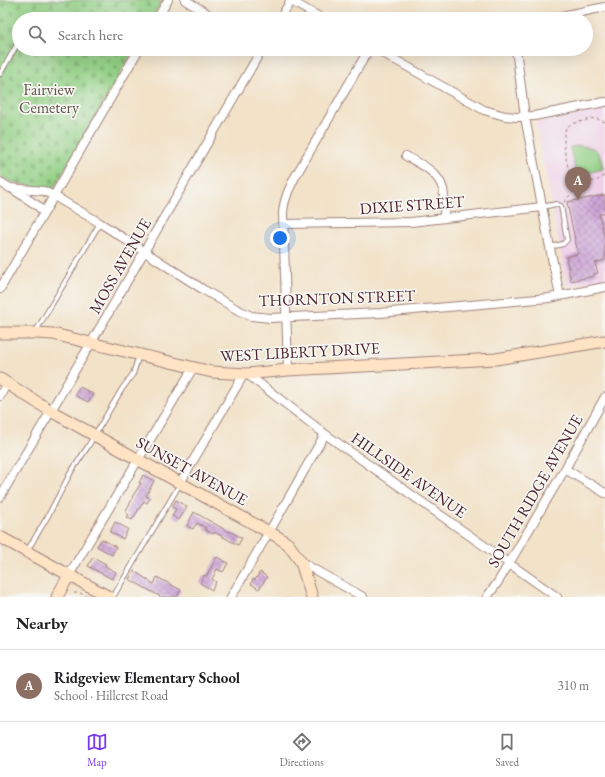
<!DOCTYPE html>
<meta charset="utf-8">
<style>
:root{--surface:#fff;--page:#f6f6f6;--text:#202124;--muted:#757577;--line:#e0e0e0;--accent:#7c3aed}
body{margin:0;font-family:"EB Garamond",serif;background:var(--page);color:var(--text)}
.you{position:absolute;left:280px;top:238px;width:14px;height:14px;margin:-10px;border:3px solid #fff;border-radius:50%;background:#1a73e8;box-shadow:0 0 0 6px #1a73e833}
.badge{display:grid;place-items:center;width:26px;height:26px;border-radius:50%;background:var(--accent);color:#fff;font-size:13px;font-weight:700}
.pin{position:absolute;translate:-50% -33px;filter:drop-shadow(0 1px 2px #0008)}
.pin::after{content:'';position:absolute;top:21px;width:14px;height:12px;background:inherit;clip-path:polygon(0 0,100% 0,50% 100%)}
.list{margin:0;padding:0;list-style:none}
h2{display:flex;justify-content:space-between;align-items:center;height:52px;margin:0;padding:0 16px;font-size:17px}
h2 small{font-size:13px;font-weight:400;color:var(--muted)}
.list li{display:grid;grid-template-columns:26px 1fr auto;gap:12px;align-items:center;box-sizing:border-box;height:72px;padding:0 16px;border-top:1px solid var(--line)}
.list b{display:block;font-size:15px;white-space:nowrap}
.list p{margin:0;font-size:13px;white-space:nowrap;color:var(--muted)}
.list em{font-size:13px;font-style:normal;color:var(--muted)}
.icon{flex:none;width:22px;height:22px;fill:none;stroke:currentColor;stroke-width:2;stroke-linecap:round;stroke-linejoin:round}
.map{position:relative;flex:none;width:605px;height:597px;overflow:hidden}
.search{position:absolute;background:var(--surface);box-shadow:0 4px 16px #0002;left:12px;right:12px;top:12px;height:44px;display:flex;align-items:center;gap:10px;box-sizing:border-box;padding:0 14px;border-radius:22px;color:var(--muted);font-size:15px}
.sheet{height:124px;background:var(--surface)}
nav{display:flex;justify-content:space-around;align-items:center;box-sizing:border-box;height:56px;border-top:1px solid var(--line);background:var(--surface);font-size:11px;color:var(--muted)}
nav a{display:grid;justify-items:center;gap:2px}
nav .on{color:var(--accent)}
.map>svg:first-child{display:block}
.built{fill:#eed0e7}
.cemetery{fill:url(#cemetery-stones);stroke:#6e7858}
.pitch{fill:#93d085;stroke:#6e7858}
.building{fill:url(#building-cross-hatch)}
.lines{fill:none;stroke-linecap:round;stroke-linejoin:round}
.lane-casing{stroke:#9e807a;stroke-width:6}
.street-casing{stroke:#9e807a;stroke-width:10}
.secondary-casing{stroke:#9e807a;stroke-width:13}
.path{stroke:#9e807a;stroke-width:1;stroke-dasharray:3 3;stroke-linecap:butt}
.lane{stroke:#fff;stroke-width:4}
.street{stroke:#fff;stroke-width:8}
.secondary{stroke:#fee4c5;stroke-width:11}
.labels{text-anchor:middle;dominant-baseline:central;stroke-width:3.5;stroke-linejoin:round;paint-order:stroke}
.park-label{font-size:16px;fill:#605446;stroke:#f6f6f2}
.street-label{font-size:16px;fill:#4a1f2b;stroke:#f6f6f2}
</style>
<div class="map">
<svg width="605" height="597" viewBox="0 0 605 597">
<defs>
<pattern id="cemetery-stones" width="16" height="16" patternUnits="userSpaceOnUse"><rect width="16" height="16" fill="#93d085"/><path d="M2 7V4a2 2 0 0 1 4 0v3zM10 15v-3a2 2 0 0 1 4 0v3z" fill="#80b273"/></pattern>
<pattern id="building-cross-hatch" width="8" height="8" patternUnits="userSpaceOnUse"><rect width="8" height="8" fill="#cda5d7"/><path d="M0 0l8 8M0 8l8-8" fill="none" stroke="#a886af"/></pattern>
</defs>
<rect width="100%" height="100%" fill="#f6f6f2"/>
<filter id="ink" filterUnits="userSpaceOnUse"><feTurbulence type="fractalNoise" baseFrequency=".025" numOctaves="2"/><feDisplacementMap in="SourceGraphic" scale="8" xChannelSelector="R" yChannelSelector="G"/><feConvolveMatrix kernelMatrix="1 2 1 2 8 2 1 2 1" color-interpolation-filters="sRGB"/></filter>
<filter id="wash" filterUnits="userSpaceOnUse"><feTurbulence type="fractalNoise" baseFrequency=".012" numOctaves="4" result="noise"/><feDisplacementMap in="SourceGraphic" scale="16" xChannelSelector="R" yChannelSelector="G"/><feGaussianBlur stdDeviation="0.9" result="paint"/><feColorMatrix in="noise" values="0 0 0 0 0 0 0 0 0 0 0 0 0 0 0 0 0 1.4 0 .05"/><feComposite in="paint" operator="in"/></filter>
<g filter="url(#wash)">
<rect width="100%" height="100%" fill="#f2e2c8"/>
<path class="built" d="M605 109V279L567 287 536 122Z"/>
<path class="cemetery" d="M0 0H162L151 19H19V49H134L52 191 9 181 0 176Z"/>
<path class="pitch" d="M581 146C599 147 600 154 603 169L579 175 576 173 570 147Z"/>
<g id="blocks">
<path class="building" d="M605 195V213L599 214 605 239V260L595 263 598 273 594 274V276L571 281 566 257 578 254 567 202Z
M80 387 93 394 88 402 75 395Z
M143 475 154 481 146 496 150 498 147 503 144 501 132 520 127 517 129 515 125 512 133 498 132 497 141 483H139Z
M176 500 187 507 179 520 172 516 176 509 172 507Z
M194 512 229 532V531L242 538 238 545 214 532 213 534 205 530 206 528 197 523 193 529 187 526Z
M115 522 128 529 123 539 110 532Z
M102 539 116 547 112 555 97 546Z
M93 557 106 564 105 566 116 572 112 579 88 566Z
M217 557 228 563 223 572 217 569 212 579 216 582 212 590 200 583 204 575 206 576Z
M134 571 154 584 157 577 181 590 177 597H161L129 579Z
M260 572 267 577 259 589 251 584 253 579 255 580Z"/>
</g>
</g>
<g filter="url(#ink)">
<use href="#blocks" fill-opacity="0" stroke="#9e807a" stroke-width="1"/>
<g class="lines">
<defs>
<path id="lane" d="M0 74 19 41
M542 207 556 204 561 206 567 240 563 244 550 247
M36 331 100 223
M27 551 48 516 71 472 87 448 122 389 133 374 139 355
M113 597 180 484"/>
<path id="street" d="M185 0 216 19
M291 1 323 19
M157 19 168 0
M280 19 291 0
M547 19 605 7
M376 49 484 110 505 116 517 117 534 116 605 102
M516 49 525 117 551 253 560 296
M406 156C420 164 438 171 443 189 445 198 444 209 444 218
M0 182 10 188 44 191 54 196 100 223 204 290 238 310 251 316 270 318 380 313 549 298 605 287
M11 188 38 206 44 213
M283 224 411 222 542 207
M0 289 139 49
M288 370 283 212C284 199 289 189 295 177L369 49
M247 374 325 434 557 597
M0 396 7 383
M565 469 605 493
M180 483 244 374
M0 497 91 343 262 49
M301 562 363 597
M69 575 193 368
M231 597 276 520 325 434
M487 597 498 582 565 469 605 397"/>
<path id="secondary" d="M0 333H35L53 334 212 372 247 374 288 370 496 359 605 341
M0 379 51 411 207 498 278 537 288 544 301 562 312 597
M0 537 109 597
M57 597 69 575"/>
</defs>
<use href="#lane" class="lane-casing"/>
<use href="#street" class="street-casing"/>
<use href="#secondary" class="secondary-casing"/>
<path class="path" d="M605 122 595 118 571 124 566 128 564 134V148L569 172 572 178 577 182 586 183 598 180 605 175
M564 202 580 184
M74 593H80L89 597"/>
<use href="#lane" class="lane"/>
<use href="#street" class="street"/>
<use href="#secondary" class="secondary"/>
</g>
</g>
<g class="labels">
<g class="park-label">
<text x="49" y="89">Fairview<tspan x="49" dy="18">Cemetery</tspan></text>
</g>
<g class="street-label">
<text transform="translate(412 205) rotate(-4)">DIXIE STREET</text>
<text transform="translate(120 266) rotate(-60)">MOSS AVENUE</text>
<text transform="translate(337 298) rotate(-2)">THORNTON STREET</text>
<text transform="translate(300 352) rotate(-3)">WEST LIBERTY DRIVE</text>
<text transform="translate(192 471) rotate(29)">SUNSET AVENUE</text>
<text transform="translate(409 475) rotate(35)">HILLSIDE AVENUE</text>
<text transform="translate(535 491) rotate(-60)">SOUTH RIDGE AVENUE</text>
</g>
</g>
</svg>
<div class="you"></div>
<div class="pin badge" style="left:578px;top:200px;background:#8d6e63">A</div>
<div class="search"><svg class="icon" aria-label="search" viewBox="0 0 24 24"><circle cx="10" cy="10" r="6"/><path d="M15 15l6 6"/></svg>Search here</div>
</div>
<section class="sheet">
<h2>Nearby<small></small></h2>
<ul class="list">
<li><span class="badge" style="background:#8d6e63">A</span><div><b>Ridgeview Elementary School</b><p>School · Hillcrest Road</p></div><em>310 m</em></li>
</ul>
</section>
<nav>
<a class="on"><svg class="icon" aria-label="map" viewBox="0 0 24 24"><path d="M3 6l6-2 6 2 6-2v14l-6 2-6-2-6 2zM9 4v14M15 6v14"/></svg>Map</a>
<a><svg class="icon" aria-label="directions" viewBox="0 0 24 24"><path d="M12 3l9 9-9 9-9-9zM9 14v-3h6M13 9l2 2-2 2"/></svg>Directions</a>
<a><svg class="icon" aria-label="saved" viewBox="0 0 24 24"><path d="M7 4h10v16l-5-4-5 4z"/></svg>Saved</a>
</nav>
